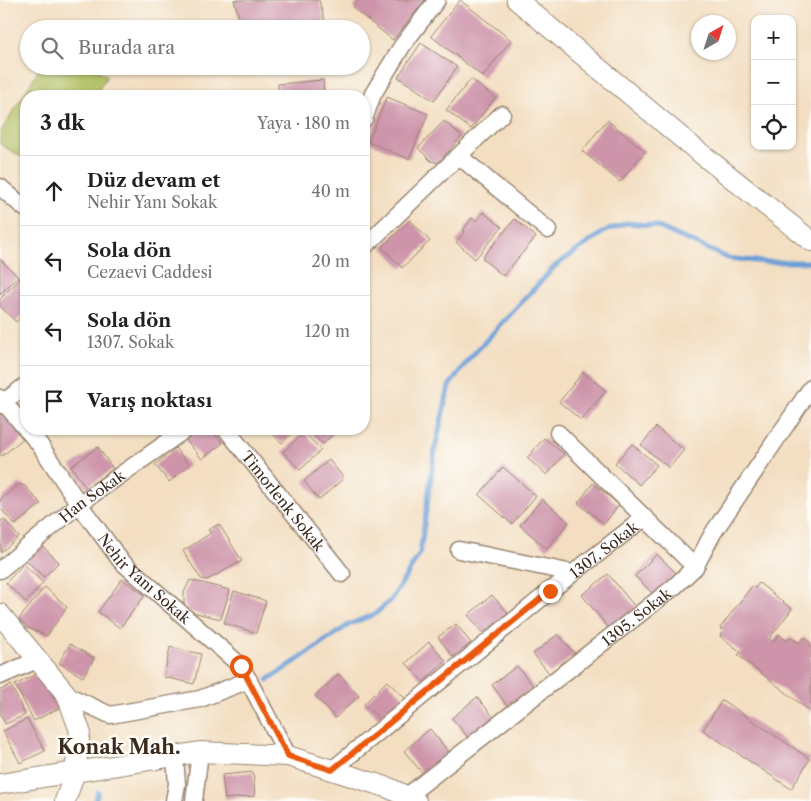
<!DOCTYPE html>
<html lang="tr">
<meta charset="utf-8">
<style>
:root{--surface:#fff;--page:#f6f6f6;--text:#202124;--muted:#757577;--line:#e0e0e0}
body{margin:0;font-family:"Libre Caslon Text",serif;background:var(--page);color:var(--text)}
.controls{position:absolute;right:15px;top:15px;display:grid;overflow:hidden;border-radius:10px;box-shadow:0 1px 4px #0004}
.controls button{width:45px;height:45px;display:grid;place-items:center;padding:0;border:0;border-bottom:1px solid var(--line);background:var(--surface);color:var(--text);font:25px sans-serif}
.compass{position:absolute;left:691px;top:15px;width:45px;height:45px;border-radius:50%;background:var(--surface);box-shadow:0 1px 4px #0004;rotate:39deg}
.stop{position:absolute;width:15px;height:15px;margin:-11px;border:4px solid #ea580c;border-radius:50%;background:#fff}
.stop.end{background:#ea580c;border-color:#fff;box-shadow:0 1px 5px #0008}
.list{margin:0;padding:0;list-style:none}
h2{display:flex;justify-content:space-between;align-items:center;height:65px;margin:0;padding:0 20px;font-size:21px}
h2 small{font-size:16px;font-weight:400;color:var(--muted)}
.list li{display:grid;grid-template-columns:32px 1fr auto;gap:15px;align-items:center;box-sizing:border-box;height:70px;padding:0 20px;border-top:1px solid var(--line)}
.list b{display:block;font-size:19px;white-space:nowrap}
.list p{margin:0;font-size:16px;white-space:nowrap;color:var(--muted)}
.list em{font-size:16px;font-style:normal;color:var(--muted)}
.icon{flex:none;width:28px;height:28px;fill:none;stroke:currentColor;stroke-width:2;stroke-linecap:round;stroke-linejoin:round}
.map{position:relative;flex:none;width:811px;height:801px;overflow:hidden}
.search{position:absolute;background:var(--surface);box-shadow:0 1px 4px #0004;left:20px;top:20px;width:350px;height:55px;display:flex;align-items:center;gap:12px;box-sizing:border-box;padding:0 18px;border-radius:28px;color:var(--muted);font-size:19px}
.panel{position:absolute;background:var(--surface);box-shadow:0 1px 4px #0004;left:20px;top:90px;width:350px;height:345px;border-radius:20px}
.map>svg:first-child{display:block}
.green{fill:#b0be60;stroke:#76743f}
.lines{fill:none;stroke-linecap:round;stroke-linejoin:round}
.stream{stroke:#6a9dd5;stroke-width:5}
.building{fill:#cd94aa}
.minor-casing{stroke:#978470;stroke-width:19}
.tertiary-casing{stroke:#978470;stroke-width:22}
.minor{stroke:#fff;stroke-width:16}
.tertiary{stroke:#fff;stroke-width:20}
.route{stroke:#ea580c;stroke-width:6}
.labels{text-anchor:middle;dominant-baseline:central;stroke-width:5;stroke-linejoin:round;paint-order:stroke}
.street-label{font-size:15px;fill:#3b2a1e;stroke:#fdfcf7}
.district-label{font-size:20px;font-weight:bold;fill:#3b2a1e;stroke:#fdfcf7}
</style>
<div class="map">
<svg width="811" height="801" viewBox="0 0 811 801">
<rect width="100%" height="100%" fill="#fdfcf7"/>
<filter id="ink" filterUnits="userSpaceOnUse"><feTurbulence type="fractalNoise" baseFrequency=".02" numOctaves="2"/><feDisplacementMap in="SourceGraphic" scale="10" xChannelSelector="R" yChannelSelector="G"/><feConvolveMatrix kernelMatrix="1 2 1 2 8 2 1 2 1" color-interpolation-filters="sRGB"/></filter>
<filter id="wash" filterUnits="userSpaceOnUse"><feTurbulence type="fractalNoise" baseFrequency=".0096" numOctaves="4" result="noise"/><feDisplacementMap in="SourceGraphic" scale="20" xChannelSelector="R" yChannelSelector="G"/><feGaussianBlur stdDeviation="1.12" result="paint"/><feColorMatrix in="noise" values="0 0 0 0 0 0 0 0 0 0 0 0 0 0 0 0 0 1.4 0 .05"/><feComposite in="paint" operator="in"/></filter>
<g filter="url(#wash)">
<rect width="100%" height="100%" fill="#f3dec1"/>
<path class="green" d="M41 66H91L107 76 95 96H26V160L0 144V133Z"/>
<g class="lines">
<path class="stream" d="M268 680 350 624 375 614 392 599 420 553 435 449 449 386 469 359 555 266 605 231 627 223 656 226 728 258 763 262H811
M95 801 98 792"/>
</g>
<g id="blocks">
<path class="building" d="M234 0H319L327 29H242Z
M359 0H425L393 40 353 8Z
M460 0 511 40 483 77 431 36Z
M421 43 457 67 434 101 398 77Z
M471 79 495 98 471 129 446 110Z
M323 80 324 96H279L278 84Z
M387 97 428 114 409 159 368 142Z
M607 120 645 151 620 182 582 151Z
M444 121 462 136 438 163 431 161 418 148Z
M483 212 502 227 475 259 456 242 465 231 463 230 472 218 476 221Z
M515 219 536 237 503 276 482 258Z
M410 220 430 241 402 268 382 247Z
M0 259 18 277 0 294Z
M21 278 26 283V312L16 322 0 306V299Z
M583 372 606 391 581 420 559 402Z
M4 412 25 437 2 456 0 454V415Z
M656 427 684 450 669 468 641 445Z
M199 429H211L223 443 202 459 186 440Z
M267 429H297L282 443Z
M307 429H338L323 444Z
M304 432 321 450 300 470 283 452Z
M544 438 564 454 547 475 527 458Z
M632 444 657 465 639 485 615 463Z
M98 447 113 469 86 488 71 466Z
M175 448 189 465 169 482 155 465Z
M329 460 344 478 319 500 304 481Z
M503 467 536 496 512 524 479 495Z
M593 483 619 505 604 524 578 503Z
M19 484 25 486 41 504 15 525 0 508V500Z
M542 499 569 522 547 549 520 525Z
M4 519 19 537 1 552 0 522Z
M219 524 242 561 207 580 201 579 183 551 211 533 208 530Z
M40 544 59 562 44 577 25 559Z
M657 554 676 573 654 595 635 576Z
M23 564 43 583 26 602 6 583Z
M608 574 636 608 610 630 582 595Z
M122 579 145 595 120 628 98 612Z
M190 580 230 590 221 619 188 611 184 603V592Z
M759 583 792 609 769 639 773 642 779 634 787 641 790 637 799 643 804 637 811 643V712L738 655 741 652 720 636 723 630 720 628 752 586 755 588Z
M45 587 67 607 47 636 28 628 19 619Z
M234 591 266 601 256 633 224 623Z
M492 595 508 613 483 633 468 615Z
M456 624 471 643 453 657 438 637Z
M558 634 575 654 550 674 533 654Z
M429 642 446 661 423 682 406 663Z
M70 644 94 658 83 677 59 663Z
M170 647 201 654 194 684 164 677Z
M517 666 534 687 508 707 492 685Z
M40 672 59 708 34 721 15 685Z
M339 674 359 696 335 718 315 696Z
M387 681 406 699 383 722 364 704Z
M11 685 25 715 5 724 0 713V690Z
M477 697 495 719 470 740 452 718Z
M722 700 810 759 791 789 703 730Z
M27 719 45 751 20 763 3 731Z
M430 729 449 752 423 774 404 751Z
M253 772 255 796 225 799 222 775Z"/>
</g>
</g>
<g filter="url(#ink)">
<use href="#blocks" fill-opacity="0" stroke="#978470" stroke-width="1"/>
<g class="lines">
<defs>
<g id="minor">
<path d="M364 119 373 94 402 46 437 0"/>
<path d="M459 156 548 230"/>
<path d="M0 187 26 209"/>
<path d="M364 247 502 114"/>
<path id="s1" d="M0 398 40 445 79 504 121 561 241 666 288 756"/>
<path d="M0 405 26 385"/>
<path id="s2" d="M226 429 342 574"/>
<path d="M558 433 695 567"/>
<path d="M459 550 573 573"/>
<path id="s3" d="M0 570 79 504 186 429"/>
<path d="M0 676 37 660"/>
<path d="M67 695 110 715 200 699 249 680"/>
<path id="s4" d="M332 770 550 591 644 518"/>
<path id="s5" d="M407 796 674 587 695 567 713 533 811 388"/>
<path d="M174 801 177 784 175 756"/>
<path d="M194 801 200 752"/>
</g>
<path id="tertiary" d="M517 0 689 144 811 241
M0 614 67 695 80 731 75 772 65 801
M0 784 200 752 288 756 389 788 416 801"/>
</defs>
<use href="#minor" class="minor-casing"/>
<use href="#tertiary" class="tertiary-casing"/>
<use href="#minor" class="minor"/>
<use href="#tertiary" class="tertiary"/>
</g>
</g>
<g class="lines" filter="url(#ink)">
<path class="route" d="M241 666 288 756 332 770 550 591"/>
</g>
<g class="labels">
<g class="street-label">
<text stroke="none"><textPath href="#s3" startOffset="118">Han Sokak</textPath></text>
<text stroke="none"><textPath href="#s2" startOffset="92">Timorlenk Sokak</textPath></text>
<text stroke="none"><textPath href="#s4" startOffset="350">1307. Sokak</textPath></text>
<text stroke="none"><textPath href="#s1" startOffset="232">Nehir Yanı Sokak</textPath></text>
<text stroke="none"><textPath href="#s5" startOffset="291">1305. Sokak</textPath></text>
</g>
<g class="district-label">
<text x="119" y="747">Konak Mah.</text>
</g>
</g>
</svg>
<div class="controls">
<button>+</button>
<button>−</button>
<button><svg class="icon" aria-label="locate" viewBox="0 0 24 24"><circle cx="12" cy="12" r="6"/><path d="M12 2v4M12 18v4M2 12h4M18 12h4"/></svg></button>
</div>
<svg class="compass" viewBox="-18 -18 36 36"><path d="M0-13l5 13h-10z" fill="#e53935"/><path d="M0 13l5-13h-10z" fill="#757577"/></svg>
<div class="stop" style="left:241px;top:666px"></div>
<div class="stop end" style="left:550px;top:591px"></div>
<div class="search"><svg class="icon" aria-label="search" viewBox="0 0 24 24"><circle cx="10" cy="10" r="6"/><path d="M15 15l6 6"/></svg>Burada ara</div>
<section class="panel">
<h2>3 dk<small>Yaya · 180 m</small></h2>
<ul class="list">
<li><svg class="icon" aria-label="ahead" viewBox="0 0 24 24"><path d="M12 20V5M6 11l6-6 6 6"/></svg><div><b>Düz devam et</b><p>Nehir Yanı Sokak</p></div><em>40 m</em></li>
<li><svg class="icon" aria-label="left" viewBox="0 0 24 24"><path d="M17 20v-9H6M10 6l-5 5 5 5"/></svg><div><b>Sola dön</b><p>Cezaevi Caddesi</p></div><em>20 m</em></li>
<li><svg class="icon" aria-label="left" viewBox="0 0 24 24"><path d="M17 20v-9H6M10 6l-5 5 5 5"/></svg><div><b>Sola dön</b><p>1307. Sokak</p></div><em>120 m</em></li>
<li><svg class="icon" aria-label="arrive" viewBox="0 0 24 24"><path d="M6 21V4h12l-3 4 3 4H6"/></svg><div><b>Varış noktası</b></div></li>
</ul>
</section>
</div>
